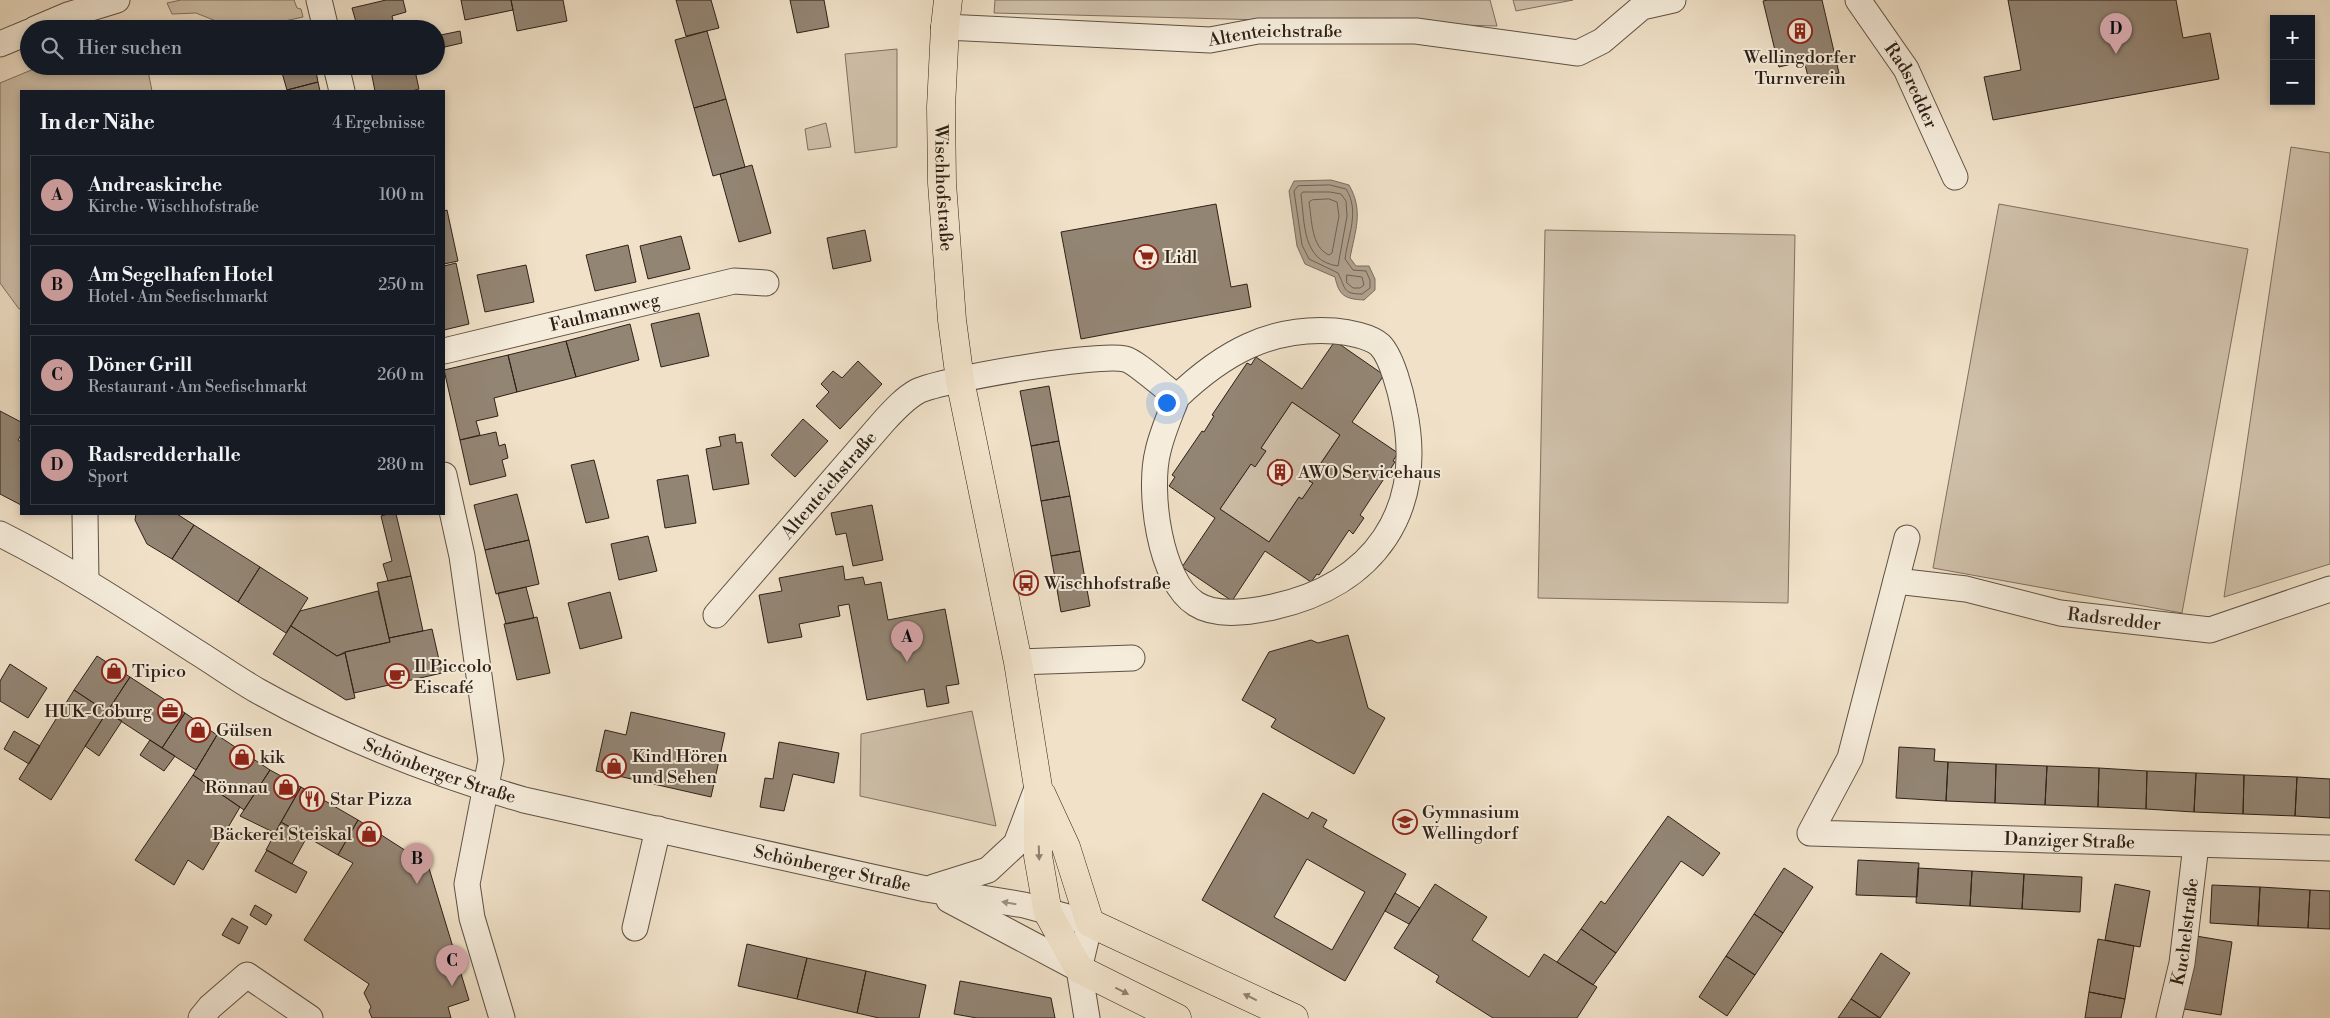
<!DOCTYPE html>
<html lang="de">
<meta charset="utf-8">
<style>
:root{--surface:#171b24;--page:#20242c;--text:#f1f3f6;--muted:#9ea1a6;--line:#363941;--accent:#c59692}
body{margin:0;font-family:"Libre Bodoni",serif;background:var(--page);color:var(--text)}
.controls{position:absolute;right:15px;top:15px;display:grid;overflow:hidden;border-radius:0px;box-shadow:0 2px 8px #0003}
.controls button{width:45px;height:45px;display:grid;place-items:center;padding:0;border:0;border-bottom:1px solid var(--line);background:var(--surface);color:var(--text);font:25px sans-serif}
.you{position:absolute;left:1166px;top:402px;width:18px;height:18px;margin:-12px;border:4px solid #fff;border-radius:50%;background:#1a73e8;box-shadow:0 0 0 8px #1a73e833}
.badge{display:grid;place-items:center;width:32px;height:32px;border-radius:50%;background:var(--accent);color:#111;font-size:16px;font-weight:700}
.pin{position:absolute;translate:-50% -41px;filter:drop-shadow(0 1px 2px #0008)}
.pin::after{content:'';position:absolute;top:26px;width:18px;height:15px;background:inherit;clip-path:polygon(0 0,100% 0,50% 100%)}
.list{margin:0;padding:0;list-style:none}
h2{display:flex;justify-content:space-between;align-items:center;height:65px;margin:0;padding:0 20px;font-size:21px}
h2 small{font-size:16px;font-weight:400;color:var(--muted)}
.list li{display:grid;grid-template-columns:32px 1fr auto;gap:15px;align-items:center;box-sizing:border-box;height:80px;margin:0 10px 10px;padding:0 10px;border:1px solid var(--line);border-radius:0px}
.list b{display:block;font-size:19px;white-space:nowrap}
.list p{margin:0;font-size:16px;white-space:nowrap;color:var(--muted)}
.list em{font-size:16px;font-style:normal;color:var(--muted)}
.icon{flex:none;width:28px;height:28px;fill:none;stroke:currentColor;stroke-width:2;stroke-linecap:round;stroke-linejoin:round}
.map{position:relative;flex:none;width:2330px;height:1018px;overflow:hidden}
.search{position:absolute;background:var(--surface);box-shadow:0 2px 8px #0003;left:20px;top:20px;width:425px;height:55px;display:flex;align-items:center;gap:12px;box-sizing:border-box;padding:0 18px;border-radius:28px;color:var(--muted);font-size:19px}
.panel{position:absolute;background:var(--surface);box-shadow:0 2px 8px #0003;left:20px;top:90px;width:425px;height:425px;border-radius:0px}
.map>svg:first-child{display:block}
.green{fill:#cfc0aa;stroke:#7e7061}
.water{fill:#aea08c;stroke:#7b6d5e}
.lines{fill:none;stroke-linecap:round;stroke-linejoin:round}
.shore{stroke:#6e6052;stroke-width:1}
.building{fill:#938574;stroke:#2e2118;fill-rule:evenodd}
.minor-casing{stroke:#5e5144;stroke-width:27}
.major-casing{stroke:#2e2118;stroke-width:29}
.highway-casing{stroke:#2e2118;stroke-width:29}
.minor{stroke:#f5ecdb;stroke-width:25}
.major{stroke:#f0e1c8;stroke-width:28}
.highway{stroke:#f0e1c8;stroke-width:28}
.oneway{fill:#8f8170}
.oneway2{fill:#9b9183}
.labels{text-anchor:middle;dominant-baseline:central;stroke-width:4;stroke-linejoin:round;paint-order:stroke}
.street-label{font-size:18px;fill:#2e2118;stroke:#f5ecdb}
.poi-label{font-size:18px;fill:#2e2118;stroke:#f5ecdb;text-anchor:start}
</style>
<div class="map">
<svg width="2330" height="1018" viewBox="0 0 2330 1018">
<rect width="100%" height="100%" fill="#f0e1c8"/>
<filter id="stains"><feTurbulence type="fractalNoise" baseFrequency=".004" numOctaves="4"/><feColorMatrix values="0 0 0 0 .2 0 0 0 0 .09 0 0 0 0 .02 0 0 0 .5 -.17"/></filter>
<radialGradient id="worn" r=".72"><stop offset=".6" stop-color="#630" stop-opacity="0"/><stop offset="1" stop-color="#630" stop-opacity=".3"/></radialGradient>
<path class="green" d="M181 0H294L297 8 301 9 303 17 248 29H236L196 13 172 14 167 3Z
M995 0H1490L1497 26 994 13Z
M1513 0H1573L1516 11Z
M897 49V147L855 153 845 54Z
M41 66H147L152 91H21V309H19L0 283V83Z
M826 123 831 147 808 150 805 129Z
M2291 147 2330 153V564L2224 597Z
M1999 204 2248 249 2182 613 1933 568Z
M1545 230 1795 235 1788 603 1538 598Z
M1292 402 1340 435 1309 480 1313 483 1302 499 1299 497 1269 542 1220 509 1251 464 1255 466 1265 451 1261 448Z
M972 711 996 826 860 796 861 734Z"/>
<path class="water" d="M1331 180 1349 185C1364 211 1355 231 1350 258L1356 266H1369L1375 279V290L1364 300C1345 299 1339 296 1335 277L1305 264 1297 246 1289 191 1294 181Z"/>
<g class="lines">
<path class="shore" d="M1330 185 1346 189C1360 211 1348 235 1345 259L1353 270 1366 271 1370 280V288L1362 294C1342 294 1346 288 1338 273L1309 259 1302 245 1294 191 1298 186Z
M1303 192H1330L1341 194 1346 201 1347 216 1338 266C1302 261 1305 224 1301 195Z
M1329 199 1337 202 1339 216 1332 253 1329 255C1311 247 1312 220 1309 202L1312 200Z
M1347 275 1362 277 1364 285 1360 288H1353L1347 283Z"/>
</g>
<path class="building" d="M386 0H403L406 12 392 16 395 29H358L352 8Z
M461 0H511L513 10 465 20Z
M511 0H563L567 21 517 31Z
M676 0H711L719 28 686 36Z
M790 0H824L829 27 797 33Z
M1768 0H1822L1839 73 1809 80 1804 61 1779 67 1763 1Z
M2008 0H2176L2183 38 2210 33 2219 79 1993 120 1984 77 2021 70Z
M305 21 307 29H269Z
M460 31 462 43 436 49V36Z
M707 31 726 99 694 108 675 40Z
M280 66H315L318 82 287 90Z
M370 66H414L419 89 412 91H375Z
M318 82 320 91H287V90Z
M726 99 745 167 713 176 694 108Z
M752 165 771 233 739 242 720 174Z
M1216 204 1231 287 1247 284 1251 307 1081 339 1061 232Z
M447 210 458 261 444 264V211Z
M865 230 871 261 833 269 827 238Z
M681 236 690 269 648 279 640 246Z
M628 245 636 282 595 291 586 255Z
M456 263 469 324 444 330V266Z
M526 265 534 302 485 312 477 275Z
M699 313 709 356 661 367 651 324Z
M630 324 639 360 576 377 566 341Z
M566 341 576 377 517 392 508 355Z
M1335 341 1384 375 1352 422 1398 453 1393 461 1395 462 1360 515 1364 518 1353 534 1349 530 1319 575 1317 574 1311 582 1265 551 1232 601 1182 567 1215 518 1169 486 1175 477 1172 475 1202 431 1204 432 1214 416 1212 415 1247 363 1251 365 1256 357 1302 389ZM1292 402 1340 435 1309 481 1313 483 1302 499 1299 497 1269 542 1220 509 1251 464 1255 467 1266 451 1261 448Z
M508 355 517 392 494 398 498 416 476 421 480 435 460 440 444 370Z
M858 361 882 384 840 429 816 406 829 392 821 384 833 371 842 378Z
M1049 386 1059 441 1031 446 1020 391Z
M0 411 21 422V435L18 440 21 442V505L0 494Z
M803 419 828 441 795 477 771 455Z
M496 432 499 446 505 444 508 458 502 460 506 476 470 485 460 440Z
M735 434 736 443 742 442 749 484 713 490 706 449 721 446 719 437Z
M1059 441 1070 496 1041 501 1031 446Z
M1277 459 1293 470 1282 486 1267 475Z
M594 460 609 518 586 523 571 465Z
M688 475 696 523 665 528 657 480Z
M517 494 529 540 485 550 474 505Z
M1070 496 1080 551 1051 556 1041 501Z
M872 505 883 560 853 566 846 533 836 535 831 513Z
M136 514H177L194 525 172 559 147 544 135 520Z
M388 514H396L411 576 388 581 383 564 392 561 381 516Z
M194 525 260 567 238 602 172 559Z
M648 536 657 571 619 580 611 544Z
M529 540 539 584 496 594 485 550Z
M1080 551 1090 606 1061 612 1051 556Z
M843 566 845 580 863 577 865 585 881 582 888 620 945 609 959 684 946 686 949 703 927 707 924 689 867 700 849 604 838 606 840 616 799 624 802 637 768 643 759 595 782 591 779 578Z
M260 567 308 598 286 633 238 602Z
M411 576 423 631 389 638 377 583Z
M526 587 534 618 506 624 498 593Z
M378 591 390 642 345 652 337 656 291 626 300 611Z
M610 592 622 638 580 649 568 603Z
M537 617 550 673 517 680 504 624Z
M291 626 337 656 345 653 355 698 346 700 273 654Z
M432 629 442 673 354 693 345 652 390 642 389 638Z
M1348 635 1368 708 1385 718 1354 774 1271 727 1276 719 1242 700 1269 652 1311 640 1318 643Z
M97 656 130 677 107 712 74 690Z
M10 664 47 688 28 718 0 701V681Z
M130 677 185 713 162 748 107 712Z
M74 690 107 712 51 800 19 779Z
M107 712 122 721 99 756 85 746Z
M631 712 725 733 711 797 596 771 605 730 626 735Z
M185 713 217 735 196 770 162 748Z
M14 731 40 746 29 764 4 749Z
M217 735 270 770 244 810 193 775Z
M150 740 175 756 164 771 140 755Z
M779 742 839 753 834 783 793 774 784 811 760 807 765 778 773 779Z
M1899 747 1935 749 1934 761 1948 762 1946 801 1896 798Z
M1948 762 1996 764 1995 803 1946 801Z
M1996 764 2047 766 2045 805 1995 803Z
M2047 766 2099 768 2098 807 2045 805Z
M2099 768 2147 771 2146 809 2098 807Z
M270 770 301 787 275 833 240 816Z
M2147 771 2196 773 2194 812 2146 809Z
M2196 773 2244 775 2243 814 2194 812Z
M193 775 240 807 203 870 188 860 174 885 135 860Z
M2244 775 2297 777 2295 816 2243 814Z
M2297 777 2330 779V818L2295 816Z
M301 787 358 820 338 855 281 822Z
M1263 793 1308 819 1312 812 1327 820 1323 827 1406 874 1345 981 1202 900ZM1307 859 1365 892 1332 950 1274 917Z
M1668 816 1720 853 1703 876 1681 861 1616 953 1581 929 1601 901 1605 904Z
M358 820 428 865 469 1000 448 1007 451 1018H372L369 1011 371 1007 364 993 369 984 304 940 353 863 338 855Z
M281 822 307 837 292 864 266 850Z
M267 850 307 872 296 893 255 871Z
M1858 860 1919 863 1917 897 1856 895Z
M1784 868 1813 887 1783 933 1754 914Z
M1918 868 1972 871 1970 906 1916 903Z
M1972 871 2024 874 2022 909 1970 906Z
M2024 874 2082 877 2080 912 2022 909Z
M1435 884 1487 917 1472 940 1529 977 1544 954 1597 987 1577 1018H1493L1436 982 1439 976 1394 948Z
M2115 884 2150 891 2140 947 2105 940Z
M2212 885 2260 887 2258 926 2210 923Z
M2260 887 2310 890 2308 928 2258 926Z
M2310 890 2330 891V929L2308 928Z
M1395 893 1420 908 1409 924 1385 911Z
M255 905 272 915 266 925 250 915Z
M1754 914 1783 933 1755 975 1726 956Z
M232 918 248 927 239 944 222 935Z
M1581 929 1616 953 1593 985 1557 962Z
M2196 936 2232 942 2221 1015 2184 1009Z
M2098 939 2134 946 2125 999 2089 992Z
M747 944 807 958 797 999 738 986Z
M1881 953 1910 973 1880 1018 1851 999Z
M1726 956 1755 975 1727 1016 1699 997Z
M807 958 866 971 857 1013 797 999Z
M866 971 926 985 919 1018H879L857 1013Z
M960 981 1051 998 1055 1018H977L954 1014Z
M2089 992 2125 999 2121 1018H2085Z
M1851 999 1880 1018H1838Z"/>
<g class="lines">
<defs>
<g id="minor">
<path d="M319 0 326 29"/>
<path id="s1" d="M1858 0 1906 69 1955 177"/>
<path id="s2" d="M945 27 1210 40 1258 31H1416L1578 53 1602 41 1642 7 1673 0"/>
<path d="M35 29 68 15 117 0"/>
<path d="M0 44 29 32"/>
<path d="M336 66 342 91"/>
<path id="s3" d="M444 351 734 281 766 283"/>
<path d="M444 475 462 556 491 760 467 884 472 918 502 1018"/>
<path d="M85 514 86 581"/>
<path id="s4" d="M0 534C68 568 131 610 195 651 216 664 237 679 258 691 342 738 432 773 524 800L926 889 1024 905 1090 923 1079 969 1087 1018"/>
<path id="s5" d="M1907 538 1850 758 1810 833 2330 848"/>
<path id="s6" d="M1896 581 1966 589 2060 613 2210 630 2330 589"/>
<path id="s7" d="M716 615 884 421C894 410 905 398 918 391 944 379 1097 353 1125 359 1135 361 1166 389 1177 397 1170 415 1162 433 1158 451 1148 490 1159 581 1196 604 1216 617 1251 612 1273 607 1374 585 1426 511 1404 409 1401 393 1392 357 1380 345 1370 336 1347 332 1335 331 1270 326 1222 354 1177 397"/>
<path d="M1018 662 1132 658"/>
<path d="M934 887 988 870 1016 844 1036 791"/>
<path d="M949 900 1079 969"/>
<path d="M635 928 658 829"/>
<path d="M201 1018 210 1007 247 975 310 1018"/>
<path id="s8" d="M2169 1018 2182 963 2196 845"/>
</g>
<g id="major">
<path id="s9" d="M945 27 941 107 942 183 952 320 960 380 1018 662 1038 787V856L1048 913 1079 969 1177 1018"/>
<path d="M1042 795 1066 847 1090 923 1294 1018"/>
</g>
<path id="highway" d="M945 27 948 0"/>
</defs>
<use href="#minor" class="minor-casing"/>
<use href="#major" class="major-casing"/>
<use href="#highway" class="highway-casing"/>
<use href="#minor" class="minor"/>
<use href="#major" class="major"/>
<use href="#highway" class="highway"/>
</g>
<defs><path id="oneway-solid" d="M-6-.8H1V-3.2L6.5 0L1 3.2V.8H-6Z" transform="scale(1.25)"/></defs>
<g class="oneway">
<use href="#oneway-solid" transform="translate(1039 853) rotate(88)"/>
<use href="#oneway-solid" transform="translate(1122 991) rotate(27)"/>
<use href="#oneway-solid" transform="translate(1250 997) rotate(-154)"/>
</g>
<use class="oneway2" href="#oneway-solid" transform="translate(1009 903) rotate(-170)"/>
<defs>
<symbol id="building-ring" viewBox="-11 -11 22 22"><circle r="9.5" fill="#f5ecdb" stroke="#8f2418" stroke-width="1.5"/><path d="M-4-6H4V6H1V3H-1V6H-4ZM-2.5-4.3h1.7v1.8h-1.7ZM.8-4.3h1.7v1.8H.8ZM-2.5-1h1.7V.8h-1.7ZM.8-1h1.7V.8H.8Z" fill="#8f2418"/></symbol>
<symbol id="supermarket-ring" viewBox="-11 -11 22 22"><circle r="9.5" fill="#f5ecdb" stroke="#8f2418" stroke-width="1.5"/><path d="M-6-5.5h2.5l.6 2H6L4.5 2H-2.5L-4.4-4H-6ZM-1.5 3.2a1.3 1.3 0 1 0 .1 0ZM3 3.2a1.3 1.3 0 1 0 .1 0Z" fill="#8f2418"/></symbol>
<symbol id="bus-ring" viewBox="-11 -11 22 22"><circle r="9.5" fill="#f5ecdb" stroke="#8f2418" stroke-width="1.5"/><path d="M-5-6H5V4H4V6H2V4H-2V6H-4V4H-5ZM-3.5-4V0h7V-4ZM-3.5 1.2v1.5H-2V1.2ZM2 1.2v1.5H3.5V1.2Z" fill="#8f2418"/></symbol>
<symbol id="shop-ring" viewBox="-11 -11 22 22"><circle r="9.5" fill="#f5ecdb" stroke="#8f2418" stroke-width="1.5"/><path d="M-5-2.5h2.3a2.7 3.5 0 0 1 5.4 0H5L5.5 6h-11ZM-1.5-2.5h3a1.5 2.3 0 0 0-3 0Z" fill="#8f2418"/></symbol>
<symbol id="cafe-ring" viewBox="-11 -11 22 22"><circle r="9.5" fill="#f5ecdb" stroke="#8f2418" stroke-width="1.5"/><path d="M-5.5-4.5H6V0H3Q3 3.5 0 3.5H-2.5Q-5.5 3.5-5.5 0ZM3-3.2v2h1.7v-2ZM-6 4.5H4V6H-6Z" fill="#8f2418"/></symbol>
<symbol id="office-ring" viewBox="-11 -11 22 22"><circle r="9.5" fill="#f5ecdb" stroke="#8f2418" stroke-width="1.5"/><path d="M-6-3h4V-5.5h4V-3h4V5H-6ZM-1-4.5V-3h2v-1.5ZM-6 0V1H6V0Z" fill="#8f2418"/></symbol>
<symbol id="restaurant-ring" viewBox="-11 -11 22 22"><circle r="9.5" fill="#f5ecdb" stroke="#8f2418" stroke-width="1.5"/><path d="M-5-6h1v4h1v-4h1v4h1v-4h1v5L-1.5 .5V6h-2V.5L-5-1ZM5-6V6H3V1.5H1.5Q1.5-4 5-6Z" fill="#8f2418"/></symbol>
<symbol id="school-ring" viewBox="-11 -11 22 22"><circle r="9.5" fill="#f5ecdb" stroke="#8f2418" stroke-width="1.5"/><path d="M0-5L7-2L0 1L-7-2ZM-4 1L0 2.5L4 1V4Q0 6-4 4Z" fill="#8f2418"/></symbol>
</defs>
<g fill-rule="evenodd">
<use href="#building-ring" x="1786" y="17" width="28" height="28"/>
<use href="#supermarket-ring" x="1132" y="243" width="28" height="28"/>
<use href="#building-ring" x="1266" y="458" width="28" height="28"/>
<use href="#bus-ring" x="1012" y="569" width="28" height="28"/>
<use href="#shop-ring" x="100" y="657" width="28" height="28"/>
<use href="#cafe-ring" x="383" y="662" width="28" height="28"/>
<use href="#office-ring" x="156" y="697" width="28" height="28"/>
<use href="#shop-ring" x="184" y="716" width="28" height="28"/>
<use href="#shop-ring" x="228" y="743" width="28" height="28"/>
<use href="#shop-ring" x="600" y="752" width="28" height="28"/>
<use href="#shop-ring" x="272" y="773" width="28" height="28"/>
<use href="#restaurant-ring" x="298" y="785" width="28" height="28"/>
<use href="#school-ring" x="1391" y="808" width="28" height="28"/>
<use href="#shop-ring" x="355" y="820" width="28" height="28"/>
</g>
<g class="labels">
<g class="street-label">
<text stroke="none"><textPath href="#s2" startOffset="331">Altenteichstraße</textPath></text>
<text stroke="none"><textPath href="#s1" startOffset="101">Radsredder</textPath></text>
<text stroke="none"><textPath href="#s9" startOffset="161">Wischhofstraße</textPath></text>
<text stroke="none"><textPath href="#s3" startOffset="165">Faulmannweg</textPath></text>
<text stroke="none"><textPath href="#s7" startOffset="172">Altenteichstraße</textPath></text>
<text stroke="none"><textPath href="#s6" startOffset="222">Radsredder</textPath></text>
<text stroke="none"><textPath href="#s4" startOffset="501">Schönberger Straße</textPath></text>
<text stroke="none"><textPath href="#s5" startOffset="572">Danziger Straße</textPath></text>
<text stroke="none"><textPath href="#s4" startOffset="906">Schönberger Straße</textPath></text>
<text stroke="none"><textPath href="#s8" startOffset="88">Kuchelstraße</textPath></text>
</g>
<g class="poi-label">
<text x="1800" y="57" text-anchor="middle">Wellingdorfer<tspan x="1800" dy="21">Turnverein</tspan></text>
<text x="1164" y="257">Lidl</text>
<text x="1298" y="472">AWO Servicehaus</text>
<text x="1044" y="583">Wischhofstraße</text>
<text x="414" y="666">Il Piccolo<tspan x="414" dy="21">Eiscafé</tspan></text>
<text x="132" y="671">Tipico</text>
<text x="152" y="711" text-anchor="end">HUK-Coburg</text>
<text x="216" y="730">Gülsen</text>
<text x="632" y="756">Kind Hören<tspan x="632" dy="21">und Sehen</tspan></text>
<text x="260" y="757">kik</text>
<text x="268" y="787" text-anchor="end">Rönnau</text>
<text x="330" y="799">Star Pizza</text>
<text x="1422" y="812">Gymnasium<tspan x="1422" dy="21">Wellingdorf</tspan></text>
<text x="352" y="834" text-anchor="end">Bäckerei Steiskal</text>
</g>
</g>
<rect width="100%" height="100%" filter="url(#stains)"/>
<rect width="100%" height="100%" fill="url(#worn)"/>
</svg>
<div class="controls">
<button>+</button>
<button>−</button>
</div>
<div class="you"></div>
<div class="pin badge" style="left:907px;top:662px">A</div>
<div class="pin badge" style="left:417px;top:884px">B</div>
<div class="pin badge" style="left:452px;top:986px">C</div>
<div class="pin badge" style="left:2116px;top:54px">D</div>
<div class="search"><svg class="icon" aria-label="search" viewBox="0 0 24 24"><circle cx="10" cy="10" r="6"/><path d="M15 15l6 6"/></svg>Hier suchen</div>
<section class="panel">
<h2>In der Nähe<small>4 Ergebnisse</small></h2>
<ul class="list">
<li><span class="badge">A</span><div><b>Andreaskirche</b><p>Kirche · Wischhofstraße</p></div><em>100 m</em></li>
<li><span class="badge">B</span><div><b>Am Segelhafen Hotel</b><p>Hotel · Am Seefischmarkt</p></div><em>250 m</em></li>
<li><span class="badge">C</span><div><b>Döner Grill</b><p>Restaurant · Am Seefischmarkt</p></div><em>260 m</em></li>
<li><span class="badge">D</span><div><b>Radsredderhalle</b><p>Sport</p></div><em>280 m</em></li>
</ul>
</section>
</div>
